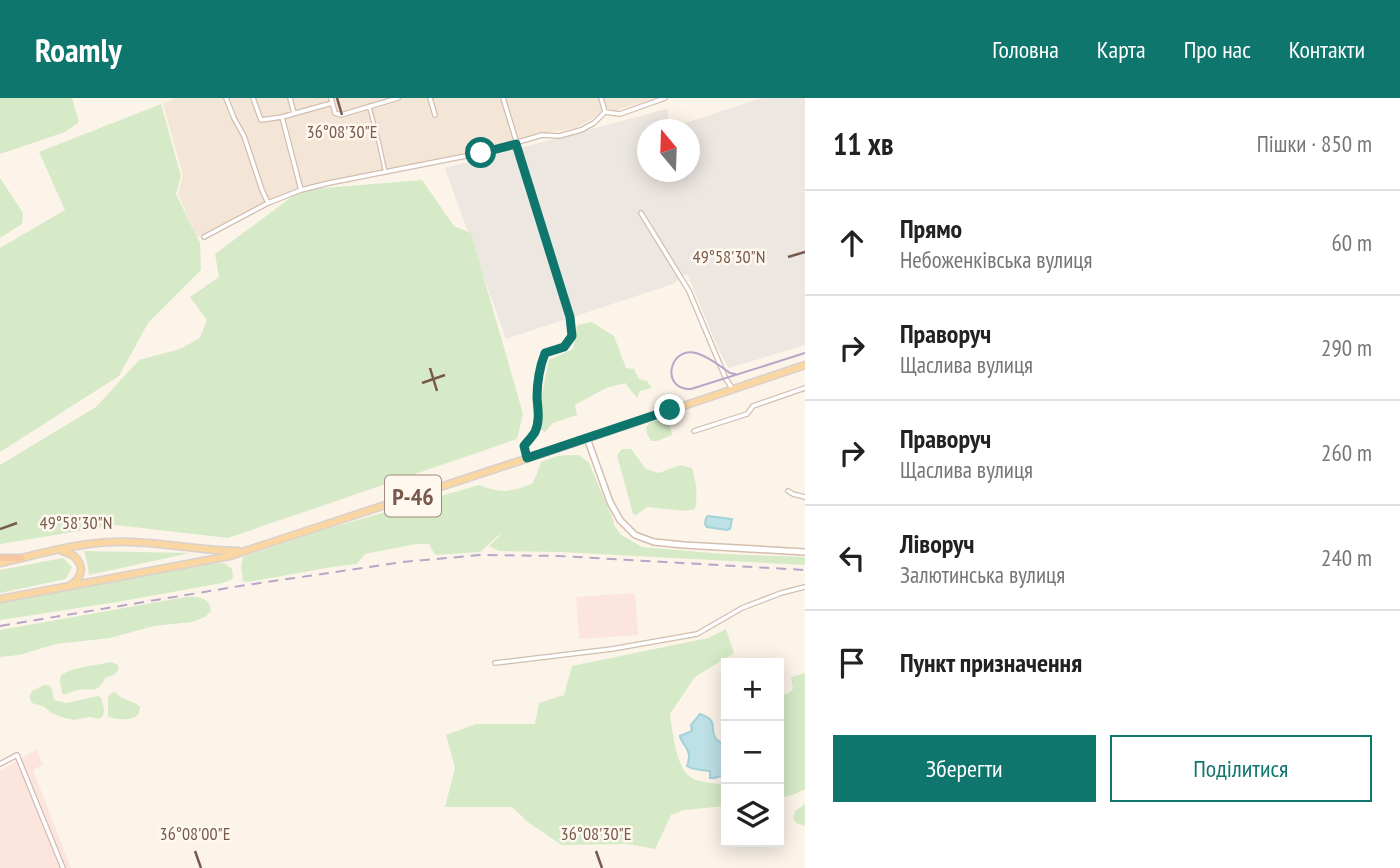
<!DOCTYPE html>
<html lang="uk">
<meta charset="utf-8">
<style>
:root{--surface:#fff;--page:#f6f6f6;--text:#222;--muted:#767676;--line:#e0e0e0;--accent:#0f766e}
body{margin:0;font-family:"PT Sans Narrow",sans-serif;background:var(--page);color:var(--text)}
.controls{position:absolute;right:21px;bottom:21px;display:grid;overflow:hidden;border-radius:0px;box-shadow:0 4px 18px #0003}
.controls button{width:63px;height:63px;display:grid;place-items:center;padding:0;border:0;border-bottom:2px solid var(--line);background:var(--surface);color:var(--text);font:35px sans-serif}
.compass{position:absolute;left:637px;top:21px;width:63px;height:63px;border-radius:50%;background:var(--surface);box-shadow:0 4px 18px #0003;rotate:341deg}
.stop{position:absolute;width:21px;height:21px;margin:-16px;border:5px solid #0f766e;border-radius:50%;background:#fff}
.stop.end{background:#0f766e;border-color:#fff;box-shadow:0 2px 7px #0008}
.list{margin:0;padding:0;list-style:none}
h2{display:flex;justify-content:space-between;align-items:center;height:91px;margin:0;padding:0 28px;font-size:30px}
h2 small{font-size:23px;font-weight:400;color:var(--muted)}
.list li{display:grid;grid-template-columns:46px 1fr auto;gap:21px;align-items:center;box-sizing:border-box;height:105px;padding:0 28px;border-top:2px solid var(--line)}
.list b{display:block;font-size:26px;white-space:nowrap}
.list p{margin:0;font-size:23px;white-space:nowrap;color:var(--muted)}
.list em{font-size:23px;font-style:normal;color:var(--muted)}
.actions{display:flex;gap:14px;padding:21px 28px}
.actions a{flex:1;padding:16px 0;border:2px solid var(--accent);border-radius:0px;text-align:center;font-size:24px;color:var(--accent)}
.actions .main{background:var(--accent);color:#fff}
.icon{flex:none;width:38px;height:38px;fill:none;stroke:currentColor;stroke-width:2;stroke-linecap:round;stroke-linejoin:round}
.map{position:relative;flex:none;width:805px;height:770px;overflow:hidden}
header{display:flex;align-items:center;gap:42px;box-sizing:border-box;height:98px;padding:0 35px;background:var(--accent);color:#fff}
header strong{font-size:33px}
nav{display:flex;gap:38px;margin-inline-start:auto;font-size:24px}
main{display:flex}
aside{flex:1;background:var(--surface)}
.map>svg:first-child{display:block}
.residential{fill:#f4e6d7}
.commercial{fill:#fce5dd}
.industrial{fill:#ede7e2;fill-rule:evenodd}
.green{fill:#d6eac7}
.water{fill:#bde1e6;stroke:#a3d1d8;stroke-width:2}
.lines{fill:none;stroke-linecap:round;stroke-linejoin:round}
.pedestrian-casing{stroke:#d1beb0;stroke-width:5}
.minor-casing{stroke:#d1beb0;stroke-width:6}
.secondary-casing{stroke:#d4beae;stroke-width:8}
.primary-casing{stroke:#d9d1cd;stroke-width:9}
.trunk-casing{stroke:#d9d1cd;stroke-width:9}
.pedestrian{stroke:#fff;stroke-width:2.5}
.minor{stroke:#fff;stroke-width:3.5}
.secondary{stroke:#fff;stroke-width:5}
.primary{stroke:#fad7a2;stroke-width:6}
.trunk{stroke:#f8c6a2;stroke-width:6}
.tram{stroke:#b7a6c7;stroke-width:2}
.rail{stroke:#b7a6c7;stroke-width:2;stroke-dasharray:10 7;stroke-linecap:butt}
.route{stroke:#0f766e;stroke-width:9}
.ticks{fill:none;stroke:#775a4c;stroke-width:2.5}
.labels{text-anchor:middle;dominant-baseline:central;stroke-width:5;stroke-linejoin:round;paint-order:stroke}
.shield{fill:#fff8ef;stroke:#a0897d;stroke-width:2}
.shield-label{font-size:24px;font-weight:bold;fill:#775a4c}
.ticks-label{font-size:18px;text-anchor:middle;fill:#775a4c;stroke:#fff8ef;stroke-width:5;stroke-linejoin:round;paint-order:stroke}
</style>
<header>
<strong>Roamly</strong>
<nav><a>Головна</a><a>Карта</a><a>Про нас</a><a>Контакти</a></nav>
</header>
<main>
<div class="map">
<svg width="805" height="770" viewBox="0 0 805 770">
<rect width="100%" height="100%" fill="#fcf4e9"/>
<path class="residential" d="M175 0H657L597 18 576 30 533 37 512 45 299 90 262 105 197 139 178 96 183 77 163 6Z"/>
<path class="commercial" d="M635 495 638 537 579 541 576 499Z
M37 651 43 667 33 672 71 770H0V673Z"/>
<path class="industrial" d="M762 0H805V247L729 270 720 255 689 180 686 176 673 186 506 241 445 70 667 11 670 30ZM648 32H690V74H648Z"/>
<path class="green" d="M0 0H72L79 24 65 34 0 56Z
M161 6 181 78 176 96 200 145 201 172 148 225 119 278 0 354V150L65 112 39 54Z
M0 80 23 115 22 126 0 140Z
M422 82 454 128 471 135 523 316 517 341 228 440 116 427 0 446V367L96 309 139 262 180 251 200 240 207 222 190 199 219 179 215 156 301 92Z
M592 224 614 238 626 270 634 271 639 281 647 283 652 290 640 293 637 300 625 285 606 290 575 307 577 317 553 325 545 334 540 331 537 320 549 262 573 251 577 227Z
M664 320 669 324 672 337 657 343H651L647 336 646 330 649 325Z
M622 351H631L646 371 659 375 680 367 692 370C696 383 698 397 695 411L686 413 647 409 636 417 633 416 617 357Z
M571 357H579L589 365 614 424 613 425 620 436 642 449 724 456 805 459V467L560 454 499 453 489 448 502 436 498 438 480 454 435 457 429 446H416L365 456 357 466 332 469 248 484 243 483 241 469 243 459 323 432 479 387C504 396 508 394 532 386L537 376 541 364 557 358Z
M84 453 190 455 89 477 87 464Z
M63 460 72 469 66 481 0 495V472Z
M224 465 232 471 233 479 231 482 222 485 117 504 0 522V504L212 466Z
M186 499C198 498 210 499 211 513L205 519 192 524 154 528 110 540 56 546 19 557 0 559V532Z
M726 531 734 555 695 579 670 616C673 634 675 670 692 680 702 685 716 685 726 687V708L684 712 671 717 655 751 628 746 562 747 529 725 512 709H445L455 670 446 637 476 626H535L539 605 564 597 572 568 708 540Z
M111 564 118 567C119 577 113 577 105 580 99 596 90 590 77 592 73 593 69 595 64 597L62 595 60 584 61 577C76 568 94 568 111 564Z
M805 575V691C797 695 788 700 779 699V597L787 596 793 591 791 579Z
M44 587 51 588 54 601 57 603 67 605 98 598 101 600C103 608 107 614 100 621L90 619 74 622 61 619 52 615 44 609 32 605 29 599 32 593Z
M115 594C124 604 132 601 140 609 139 614 139 617 135 619 129 623 113 621 108 618V600L111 595Z
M805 706V728L796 725 793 720 795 713Z"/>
<path class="water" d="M708 418 732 421 730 431 727 432 707 429 705 426 706 420Z
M700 616C721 624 708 629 716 641 717 643 724 646 726 648V676L715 680H710V673C702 671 695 673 687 668 688 665 689 662 689 659 690 651 681 645 680 638L692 633 691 627Z"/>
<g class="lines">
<defs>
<path id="pedestrian" d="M369 8 379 45 385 73"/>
<path id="minor" d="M226 0 234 20 244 38 262 92 268 105
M253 0 261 22 282 19 332 5
M290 0 294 15
M331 0 335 15 341 17 398 0
M430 0 435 17
M503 0 570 219 572 238 564 249 545 255C540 268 537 286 537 300 538 312 540 323 535 334 532 339 527 344 524 348L527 360
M601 0 605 14
M605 14 620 16 665 0
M282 19 301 92
M641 115 689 193 726 281 732 290
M204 139 268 105 301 92 329 85 481 55 542 37 559 38 581 32 594 25 605 14
M694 333 747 316 753 308 805 290
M788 393 793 396 805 399
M495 565 612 551 697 536 742 510 781 495 805 489
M0 666 17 657 63 770"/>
<path id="secondary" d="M587 340 610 404 620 422 635 437 654 444 684 447 805 454"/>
<path id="primary" d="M62 453C80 457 89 474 71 487
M0 465C37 457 75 445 113 444 153 442 196 453 238 453
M0 501 230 458 565 348 805 267"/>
<path id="trunk" d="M0 460H21"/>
</defs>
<use href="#pedestrian" class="pedestrian-casing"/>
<use href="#minor" class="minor-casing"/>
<use href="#secondary" class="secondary-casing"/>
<use href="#primary" class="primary-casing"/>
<use href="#trunk" class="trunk-casing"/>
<use href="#pedestrian" class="pedestrian"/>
<use href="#minor" class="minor"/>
<use href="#secondary" class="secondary"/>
<use href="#primary" class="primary"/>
<use href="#trunk" class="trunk"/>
<path class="tram" d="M735 276 730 275C720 268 708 258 696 255 669 248 660 292 691 291L805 255"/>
<path class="rail" d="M0 528 240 488 403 464 480 457 559 458 805 472"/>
</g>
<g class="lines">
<path class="route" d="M481 55 516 46 570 219 572 238 564 249 545 255C540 268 537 286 537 300 538 312 540 323 535 334 532 339 527 344 524 348L527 360 670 312"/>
</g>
<path class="ticks" d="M337 0 342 17M788 159 805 154M430 270 437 293M422 285 445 277M0 431 17 425M195 753 201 770M596 753 602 770"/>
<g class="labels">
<rect class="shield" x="385" y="377.5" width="56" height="41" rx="5"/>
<g class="shield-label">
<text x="413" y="398">Р-46</text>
</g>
</g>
<g class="ticks-label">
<text x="342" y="40">36°08'30"E</text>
<text x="729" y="165">49°58'30"N</text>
<text x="76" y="431">49°58'30"N</text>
<text x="195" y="742">36°08'00"E</text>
<text x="596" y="742">36°08'30"E</text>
</g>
</svg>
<div class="controls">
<button>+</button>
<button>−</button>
<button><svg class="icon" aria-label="layers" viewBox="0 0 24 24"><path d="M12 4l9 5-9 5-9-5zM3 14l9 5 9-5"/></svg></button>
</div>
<svg class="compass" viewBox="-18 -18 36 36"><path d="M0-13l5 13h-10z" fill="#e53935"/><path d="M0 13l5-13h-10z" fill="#767676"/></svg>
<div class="stop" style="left:481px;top:55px"></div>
<div class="stop end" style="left:670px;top:312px"></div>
</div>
<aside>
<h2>11 хв<small>Пішки · 850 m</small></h2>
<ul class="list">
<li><svg class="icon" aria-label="ahead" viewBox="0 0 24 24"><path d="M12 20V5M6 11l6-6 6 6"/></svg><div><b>Прямо</b><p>Небоженківська вулиця</p></div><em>60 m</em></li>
<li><svg class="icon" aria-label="right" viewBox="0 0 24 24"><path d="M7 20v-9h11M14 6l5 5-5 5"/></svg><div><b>Праворуч</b><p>Щаслива вулиця</p></div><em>290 m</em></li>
<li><svg class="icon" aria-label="right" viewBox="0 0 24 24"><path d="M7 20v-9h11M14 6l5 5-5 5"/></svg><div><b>Праворуч</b><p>Щаслива вулиця</p></div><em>260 m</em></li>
<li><svg class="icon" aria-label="left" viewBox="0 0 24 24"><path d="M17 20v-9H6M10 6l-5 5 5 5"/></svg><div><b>Ліворуч</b><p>Залютинська вулиця</p></div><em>240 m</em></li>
<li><svg class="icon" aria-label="arrive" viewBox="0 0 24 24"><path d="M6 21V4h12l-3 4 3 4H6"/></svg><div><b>Пункт призначення</b></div></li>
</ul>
<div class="actions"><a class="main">Зберегти</a><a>Поділитися</a></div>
</aside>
</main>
